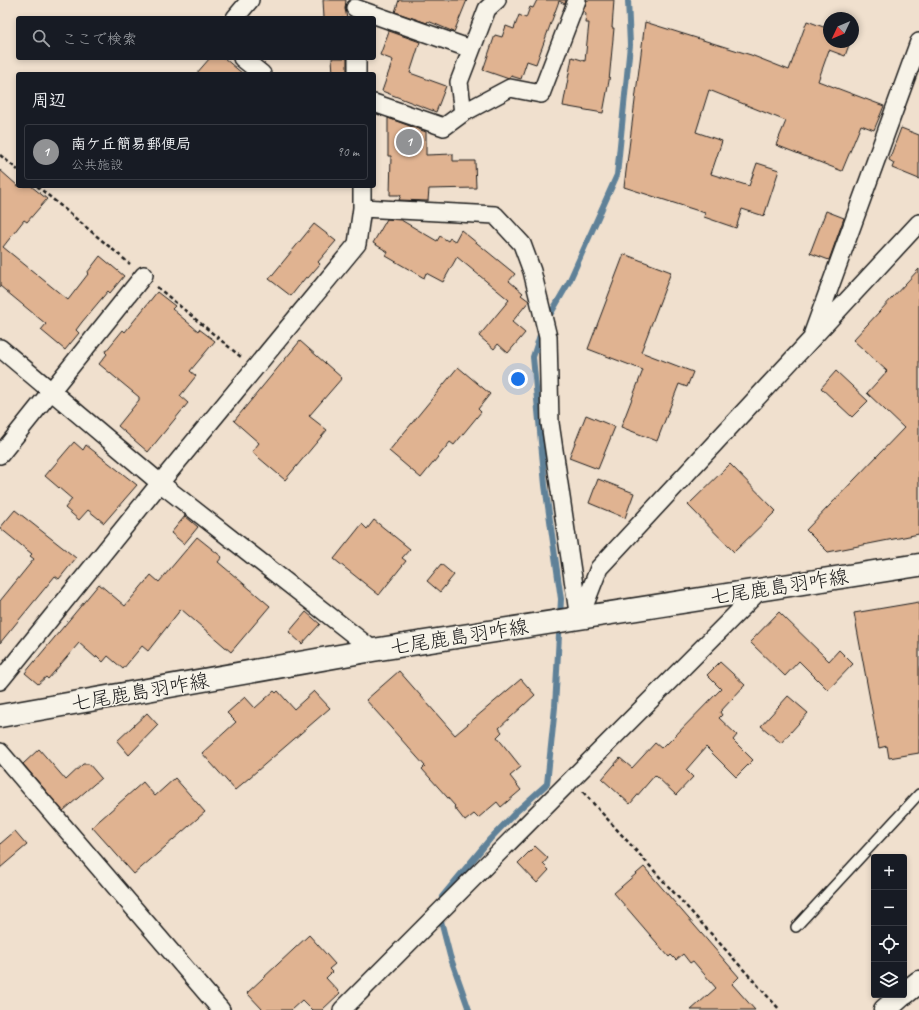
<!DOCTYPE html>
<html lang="ja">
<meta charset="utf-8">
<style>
:root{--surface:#171b24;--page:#20242c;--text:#f1f3f6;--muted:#9ea1a6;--line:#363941;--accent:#919294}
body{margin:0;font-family:Caveat,"Klee One",sans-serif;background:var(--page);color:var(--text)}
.controls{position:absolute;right:12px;bottom:12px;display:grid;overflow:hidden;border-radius:4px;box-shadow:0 2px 6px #0003}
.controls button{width:36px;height:36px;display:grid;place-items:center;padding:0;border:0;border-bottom:1px solid var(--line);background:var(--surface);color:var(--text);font:20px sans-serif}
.compass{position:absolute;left:823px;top:12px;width:36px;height:36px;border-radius:50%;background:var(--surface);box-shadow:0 2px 6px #0003;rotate:226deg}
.you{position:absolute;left:518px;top:379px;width:14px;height:14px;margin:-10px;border:3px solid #fff;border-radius:50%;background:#1a73e8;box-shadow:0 0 0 6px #1a73e833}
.badge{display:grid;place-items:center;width:26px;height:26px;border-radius:50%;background:var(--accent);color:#fff;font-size:13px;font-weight:700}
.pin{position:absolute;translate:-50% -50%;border:2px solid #fff;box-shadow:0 1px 4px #0006}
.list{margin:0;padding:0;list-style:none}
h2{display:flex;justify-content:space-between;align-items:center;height:52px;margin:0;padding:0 16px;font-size:17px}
h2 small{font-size:13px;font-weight:400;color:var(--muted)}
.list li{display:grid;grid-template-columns:26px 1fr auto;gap:12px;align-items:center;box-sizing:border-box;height:56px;margin:0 8px 8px;padding:0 8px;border:1px solid var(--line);border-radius:4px}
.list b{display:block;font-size:15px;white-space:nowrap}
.list p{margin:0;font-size:13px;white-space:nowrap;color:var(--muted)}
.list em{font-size:13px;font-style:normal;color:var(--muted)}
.icon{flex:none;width:22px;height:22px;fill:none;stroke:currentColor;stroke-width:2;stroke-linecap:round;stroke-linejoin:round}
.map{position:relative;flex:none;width:919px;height:1010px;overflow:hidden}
.search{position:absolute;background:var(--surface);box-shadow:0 2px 6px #0003;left:16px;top:16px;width:360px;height:44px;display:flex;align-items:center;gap:10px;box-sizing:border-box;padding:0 14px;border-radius:4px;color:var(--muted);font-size:15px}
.panel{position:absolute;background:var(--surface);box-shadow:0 2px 6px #0003;left:16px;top:72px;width:360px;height:116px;border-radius:4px}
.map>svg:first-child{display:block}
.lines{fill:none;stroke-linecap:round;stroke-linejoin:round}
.stream{stroke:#5f8198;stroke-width:6}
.building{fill:#e0b391;stroke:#1c1c1c}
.lane-casing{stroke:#1c1c1c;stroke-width:12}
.street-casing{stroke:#1c1c1c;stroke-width:20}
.secondary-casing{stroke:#1c1c1c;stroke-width:25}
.path{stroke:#1c1c1c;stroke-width:2.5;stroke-dasharray:4 3;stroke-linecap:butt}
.lane{stroke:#f7f3e8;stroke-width:9}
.street{stroke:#f7f3e8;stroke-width:17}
.secondary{stroke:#f7f3e8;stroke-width:22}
.labels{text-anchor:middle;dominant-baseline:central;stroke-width:3;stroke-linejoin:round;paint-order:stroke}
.street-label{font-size:20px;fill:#1c1c1c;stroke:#f7f3e8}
</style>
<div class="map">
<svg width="919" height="1010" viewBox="0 0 919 1010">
<rect width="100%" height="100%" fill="#f0e0ce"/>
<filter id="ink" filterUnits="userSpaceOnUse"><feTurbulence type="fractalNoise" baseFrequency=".025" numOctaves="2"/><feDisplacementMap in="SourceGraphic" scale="8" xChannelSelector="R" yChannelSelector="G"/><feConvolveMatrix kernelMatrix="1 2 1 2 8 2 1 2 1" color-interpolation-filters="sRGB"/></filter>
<g filter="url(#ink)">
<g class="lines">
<path class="stream" d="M547 320 569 282 617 175 630 45 628 0
M442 897 490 839 516 812 547 784 555 707 561 599 545 485 533 357 542 329
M441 921 450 956 469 1010"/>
</g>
<path class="building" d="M323 0H346L345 9 347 18H324Z
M399 0H467L454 32 428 21 427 23 395 12Z
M537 0H566L565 4 559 1 536 64 527 61 521 79 511 76 509 79 483 70 495 35 502 37 506 26 514 29 519 15 526 18 530 7 533 8Z
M587 0H614L612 28H614L609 81 603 113 563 106 572 57 585 61 589 23H585L586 13 583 11Z
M807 21 829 29V42H850L845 56 829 50 818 81 884 106 874 130 861 125 842 171 776 145 786 121 709 90 696 132 722 141 711 174 749 186 757 163 779 170 764 216 742 209 736 228 704 217 705 213 624 187 645 22 751 55 789 70Z
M389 31 420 42 410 73 446 86 436 112 382 91 393 60 380 55Z
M210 58H224L243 74H196Z
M332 58H347V74H333Z
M388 118 426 132V155L453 154V161H475L476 188 429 189 428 201 399 200 401 195H390L391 156H388Z
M901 128 919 135V179L892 168 894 163 889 160Z
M0 170 18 186H31L47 199 27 222 24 220 3 247 68 300 88 274 87 273 100 256 124 276 110 293 108 291 82 322 76 330 79 333 65 350 41 330 46 324 0 286Z
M826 211 844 218 829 260 810 253Z
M387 219 401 220 437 241 440 236 448 241 450 238 455 241 461 230 515 274 509 281 523 293 521 295 529 301 512 322 525 333 508 353 498 344 494 349 479 336 509 300 457 257 443 282 426 273 424 278 386 256 388 252 373 243Z
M314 224 336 241 318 262 320 264 308 278 306 277 291 296 269 279Z
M624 254 671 272 641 352 693 372 687 387 679 384 657 441 621 427 643 370 588 349Z
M919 269V534L828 552 806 530 904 428 867 393 887 371 853 340Z
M157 292 175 306 172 309 198 331 199 329 215 341 190 371 196 376 180 396 188 403 148 452 118 426 139 400V397L99 364 107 354 105 352 123 330 125 332Z
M300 341 342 378 309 416 327 430 285 480 252 452 259 443 234 421Z
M458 367 490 394 478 409 481 412 454 445 450 442 421 478 389 451Z
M836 371 868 401 852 417 821 388Z
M586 415 615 427 598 469 569 458Z
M74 442 83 450 86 445 137 485 104 523 88 510 79 520 65 508 72 499 45 476Z
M730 464 776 511 734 552 688 505Z
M598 479 634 493 625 518 589 503Z
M15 510 76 558 59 579 55 576 0 643V601L34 559 30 556 32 554 0 528Z
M185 516 198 527 184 544 171 533Z
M374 520 410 549 402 558 406 561 379 595 334 559 362 524 367 529Z
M197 537 222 557 218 562 270 606 231 652 181 609 148 651 142 646 123 669 108 656 103 662 97 656 96 658 79 643 48 679 46 677 38 684 25 673 99 584 125 606 151 575 159 582Z
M441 564 454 575 440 592 427 581Z
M919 602V753L889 758 887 746 879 748 854 613Z
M306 612 320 624 302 644 289 632Z
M779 612 829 661 839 650 853 664 828 690 799 661 785 676 750 642Z
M720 662 745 685 720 712 722 715 719 718 737 735 733 740 753 760 736 777 706 747 686 770 693 777 676 795 655 775 630 804 602 779 620 758 632 768 655 743 661 748 666 743 667 744 721 689 707 675Z
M399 671 455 735 521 679 535 695 499 728 502 732 497 737 521 767 510 776 521 790 501 807 497 802 478 818 474 814 465 821 454 807 455 806 422 769 425 766 366 700Z
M274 691 276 693 278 691 294 709 314 691 330 708 235 790 202 753 236 722 227 713 245 697 255 708Z
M788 696 808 713 781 743 761 726Z
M147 713 158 725 129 755 117 741Z
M39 749 66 780 83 764H89L101 778 63 811 23 764Z
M175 778 205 812 134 874 92 827 143 782 155 796Z
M15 831 27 845 0 868V844Z
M535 846 548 858 543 864 549 870 537 883 518 863Z
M644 867 739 977 732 984 755 1010H691L716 988 693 961 690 963 683 954 676 960 671 955 669 957 614 893Z
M309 935 335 964 329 969 332 972 326 978 340 993 322 1010H312L302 1000 291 1010H263L247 993Z"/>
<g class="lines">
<defs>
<path id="lane" d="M796 927 919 794"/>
<path id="street" d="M355 8 471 49
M235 18 250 0
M242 58 262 74
M357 58V74
M374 103 444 127 463 113 459 82 487 9 497 0
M463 113 510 88 541 94 577 0
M362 208 495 215 522 244 532 271 548 337 550 423 579 619
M813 333 919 42
M0 348 160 483 373 650
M0 455 144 275
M580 617 599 568 919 223
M0 681 160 483 357 244 362 208V186
M0 752 221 1010
M342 1010 759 591"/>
<path id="secondary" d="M0 716 373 650 919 565
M904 994 919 982
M885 1010 902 995"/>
</defs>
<use href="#lane" class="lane-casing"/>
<use href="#street" class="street-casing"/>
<use href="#secondary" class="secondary-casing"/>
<path class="path" d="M0 155 18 170
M37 186 130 264
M157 287 241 357
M583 792 780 1010"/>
<use href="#lane" class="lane"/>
<use href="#street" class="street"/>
<use href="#secondary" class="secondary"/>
</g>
</g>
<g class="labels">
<g class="street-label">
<text transform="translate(779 587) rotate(-9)">七尾鹿島羽咋線</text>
<text transform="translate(459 637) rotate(-9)">七尾鹿島羽咋線</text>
<text transform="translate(140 692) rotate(-10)">七尾鹿島羽咋線</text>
</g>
</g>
</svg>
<div class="controls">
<button>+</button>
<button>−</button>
<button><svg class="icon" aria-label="locate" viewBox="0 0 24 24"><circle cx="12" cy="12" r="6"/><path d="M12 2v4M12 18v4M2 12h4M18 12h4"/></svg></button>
<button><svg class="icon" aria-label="layers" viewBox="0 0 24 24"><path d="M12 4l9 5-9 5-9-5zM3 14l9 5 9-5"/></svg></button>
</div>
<svg class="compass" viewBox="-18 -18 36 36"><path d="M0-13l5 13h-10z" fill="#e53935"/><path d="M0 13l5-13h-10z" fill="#9ea1a6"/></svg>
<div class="you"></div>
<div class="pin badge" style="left:409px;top:142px">1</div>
<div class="search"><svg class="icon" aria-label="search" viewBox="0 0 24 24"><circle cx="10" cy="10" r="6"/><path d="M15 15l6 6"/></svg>ここで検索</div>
<section class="panel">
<h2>周辺<small></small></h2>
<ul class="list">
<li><span class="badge">1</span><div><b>南ケ丘簡易郵便局</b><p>公共施設</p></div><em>90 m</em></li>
</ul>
</section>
</div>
